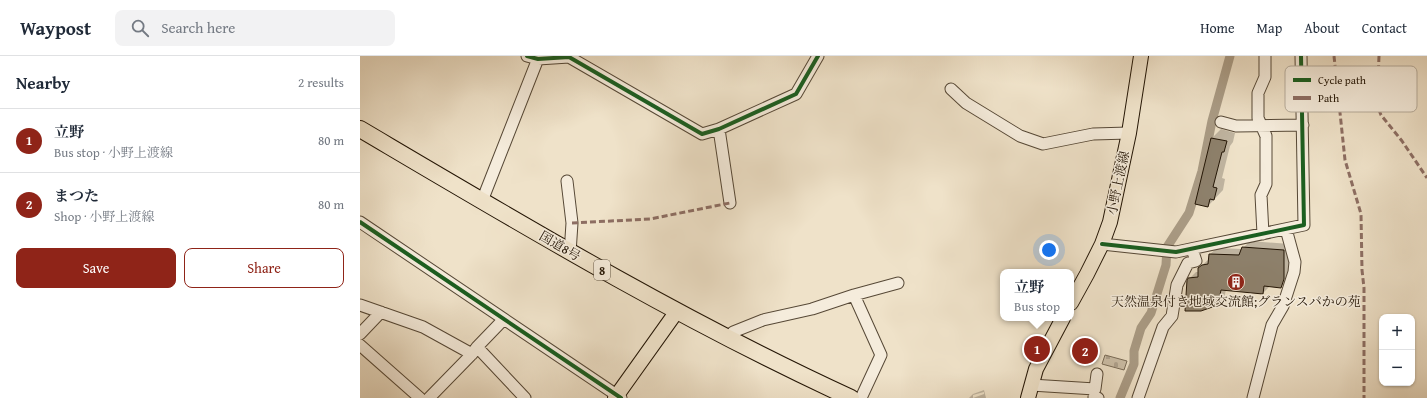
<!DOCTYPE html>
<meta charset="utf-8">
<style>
:root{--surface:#fff;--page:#f2f2f3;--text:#1f2937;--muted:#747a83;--line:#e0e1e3;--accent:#8f2418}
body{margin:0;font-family:"Gentium Book Plus","Noto Serif JP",serif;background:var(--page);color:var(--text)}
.controls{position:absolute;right:12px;bottom:12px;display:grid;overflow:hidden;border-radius:8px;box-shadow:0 1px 3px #0004}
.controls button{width:36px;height:36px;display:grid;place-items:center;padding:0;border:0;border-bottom:1px solid var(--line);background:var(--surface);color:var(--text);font:20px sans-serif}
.you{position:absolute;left:689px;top:194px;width:14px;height:14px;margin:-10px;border:3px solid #fff;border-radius:50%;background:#1a73e8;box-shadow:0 0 0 6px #1a73e833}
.badge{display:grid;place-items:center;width:26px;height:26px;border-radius:50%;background:var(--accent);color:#fff;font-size:13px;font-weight:700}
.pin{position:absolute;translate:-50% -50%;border:2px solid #fff;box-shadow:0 1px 4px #0006}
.popup{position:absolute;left:640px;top:213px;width:74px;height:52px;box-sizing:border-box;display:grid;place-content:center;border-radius:8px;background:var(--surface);filter:drop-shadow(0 1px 3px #0005);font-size:13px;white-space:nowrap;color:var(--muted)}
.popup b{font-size:15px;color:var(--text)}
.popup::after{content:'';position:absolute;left:50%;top:100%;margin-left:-8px;border:8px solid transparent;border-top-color:var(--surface)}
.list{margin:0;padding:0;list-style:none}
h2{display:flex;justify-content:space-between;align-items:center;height:52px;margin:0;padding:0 16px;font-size:17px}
h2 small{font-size:13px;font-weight:400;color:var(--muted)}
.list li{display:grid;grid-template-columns:26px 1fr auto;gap:12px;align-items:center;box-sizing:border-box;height:64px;padding:0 16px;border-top:1px solid var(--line)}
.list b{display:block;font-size:15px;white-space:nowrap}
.list p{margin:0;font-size:13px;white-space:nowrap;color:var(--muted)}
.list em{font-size:13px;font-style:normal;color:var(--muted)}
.actions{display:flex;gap:8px;padding:12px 16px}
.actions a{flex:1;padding:9px 0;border:1px solid var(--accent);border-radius:8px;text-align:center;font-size:14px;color:var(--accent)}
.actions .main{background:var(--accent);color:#fff}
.icon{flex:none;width:22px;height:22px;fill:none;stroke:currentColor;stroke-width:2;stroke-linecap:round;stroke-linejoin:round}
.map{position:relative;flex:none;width:1067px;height:342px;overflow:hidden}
header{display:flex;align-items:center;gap:24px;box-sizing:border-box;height:56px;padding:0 20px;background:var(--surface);border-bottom:1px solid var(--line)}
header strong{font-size:19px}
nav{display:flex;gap:22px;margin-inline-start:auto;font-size:14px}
.search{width:280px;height:36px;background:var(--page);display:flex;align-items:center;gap:10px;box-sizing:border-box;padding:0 14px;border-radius:8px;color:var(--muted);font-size:15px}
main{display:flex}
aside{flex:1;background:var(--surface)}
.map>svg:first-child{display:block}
.cemetery{fill:url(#cemetery-stones);stroke:#786a56}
.shadow{fill:#0003;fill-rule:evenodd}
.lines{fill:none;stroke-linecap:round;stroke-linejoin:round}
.canal{stroke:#aa9c86;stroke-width:9}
.building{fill:#8d806b;stroke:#231505}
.minor-casing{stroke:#564836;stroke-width:13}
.major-casing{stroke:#231505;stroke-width:16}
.highway-casing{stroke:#231505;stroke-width:18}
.minor{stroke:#f5ecdc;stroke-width:11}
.major{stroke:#efe2c9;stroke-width:14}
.highway{stroke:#efe2c9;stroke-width:16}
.quiet{stroke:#8d6e63;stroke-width:3;stroke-dasharray:6 3;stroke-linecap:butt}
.cycleway-casing{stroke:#f5ecdc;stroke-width:6}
.cycleway{stroke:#1b5e20;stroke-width:4}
.labels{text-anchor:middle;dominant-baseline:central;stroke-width:3;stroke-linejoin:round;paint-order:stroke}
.shield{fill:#f5ecdc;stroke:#625646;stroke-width:1}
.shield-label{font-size:12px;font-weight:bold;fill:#231505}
.street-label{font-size:13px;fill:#231505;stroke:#f5ecdc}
.poi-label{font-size:13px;fill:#231505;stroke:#f5ecdc}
.key{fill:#f5ecdc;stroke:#b6ac9c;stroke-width:1}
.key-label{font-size:11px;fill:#231505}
</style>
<header>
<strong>Waypost</strong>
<div class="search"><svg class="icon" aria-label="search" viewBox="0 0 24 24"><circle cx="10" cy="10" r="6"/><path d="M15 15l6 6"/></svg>Search here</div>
<nav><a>Home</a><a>Map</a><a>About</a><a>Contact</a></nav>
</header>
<main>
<aside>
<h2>Nearby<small>2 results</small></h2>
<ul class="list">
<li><span class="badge">1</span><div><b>立野</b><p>Bus stop · 小野上渡線</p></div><em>80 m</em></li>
<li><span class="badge">2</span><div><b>まつた</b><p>Shop · 小野上渡線</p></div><em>80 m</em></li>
</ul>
<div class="actions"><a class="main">Save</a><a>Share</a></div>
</aside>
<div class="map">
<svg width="1067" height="342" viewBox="0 0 1067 342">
<defs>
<pattern id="cemetery-stones" width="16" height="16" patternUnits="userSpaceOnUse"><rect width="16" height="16" fill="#ccbfa8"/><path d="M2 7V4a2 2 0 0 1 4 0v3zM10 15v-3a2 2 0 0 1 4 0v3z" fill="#afa38f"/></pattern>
</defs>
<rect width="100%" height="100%" fill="#efe2c9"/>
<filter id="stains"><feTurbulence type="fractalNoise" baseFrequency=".005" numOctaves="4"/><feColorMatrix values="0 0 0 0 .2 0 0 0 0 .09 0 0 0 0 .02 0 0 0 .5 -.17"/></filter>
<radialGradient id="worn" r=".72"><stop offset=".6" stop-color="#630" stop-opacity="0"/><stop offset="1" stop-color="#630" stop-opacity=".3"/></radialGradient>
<path class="cemetery" d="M745 299 767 305 764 314 742 308Z"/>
<path class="shadow" d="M861 73 875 77 873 86 870 90 862 122 865 123 863 134 848 150 837 147 852 82Z
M890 185 930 188V216L927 225 921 231 910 230 903 237 866 234 864 242 858 248 829 223 836 216H839V212L849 203 850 198 857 192 882 193Z
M624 334 626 342H609L613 338ZM624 336V338L613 342V339Z"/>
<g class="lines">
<path class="canal" d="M760 342 774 308V295L781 272 791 257 806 209 807 191 829 157 842 115 852 65 870 0"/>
</g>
<path class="building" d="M851 82 867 85 864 96H862L853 131 857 132 854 144 850 143 848 151 835 148Z
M882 191 924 194V223L921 232 904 230 903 238 861 234 858 249 841 255H825L827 224 828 222 838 221V212L842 209 848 208 849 198 879 199Z"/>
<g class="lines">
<defs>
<path id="minor" d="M167 0 178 3 209 1 342 78 359 73 436 38 458 0
M591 33 606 47 660 80 683 88 733 78 769 77
M861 66 876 70 943 69
M359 73 370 147
M207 125 212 167 210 197
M122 145 179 0
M0 166 261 342
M903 178 901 139 906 128V80L898 62V37L905 21V0
M742 188 816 196 944 169 941 0
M494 239 521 299 501 342
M0 249 63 271 112 298
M0 278 21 256
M370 284 373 276 403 264 452 253 494 239 538 227
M0 289 60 342
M117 291 165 342
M671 329 735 333 737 318
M734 341 738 342
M69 342 112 298 117 291 144 263
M778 342 803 271 812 260 817 229 828 207 836 205 832 193
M893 342 912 269 923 250 934 216 935 206 926 173"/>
<path id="major" d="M711 247 727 218 742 188 750 166 769 77 781 0
M255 342 317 255
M668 342 676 313 703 262"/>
<path id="highway" d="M0 73C161 168 321 264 491 342"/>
</defs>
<use href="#minor" class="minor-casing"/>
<use href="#major" class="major-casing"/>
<use href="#highway" class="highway-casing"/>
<use href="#minor" class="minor"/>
<use href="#major" class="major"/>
<use href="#highway" class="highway"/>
<path class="quiet" d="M974 0 985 104 1001 158 1002 214 1004 232V342
M1019 0 1017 49 1021 59 1042 85 1067 122
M212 167 290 163 370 147"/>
<defs>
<path id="cycleway" d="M167 0 178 3 209 1 342 78 359 73 436 38 458 0
M0 166 261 342
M742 188 816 196 944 169 941 0"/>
</defs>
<use href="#cycleway" class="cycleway-casing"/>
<use href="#cycleway" class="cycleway"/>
</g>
<defs>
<symbol id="building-disc" viewBox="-11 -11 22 22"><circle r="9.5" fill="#8f2418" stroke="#f5ecdc"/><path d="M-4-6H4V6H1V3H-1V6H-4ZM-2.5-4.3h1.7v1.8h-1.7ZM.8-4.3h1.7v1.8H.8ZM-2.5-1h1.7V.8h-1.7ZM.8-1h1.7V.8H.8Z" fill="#fff"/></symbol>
</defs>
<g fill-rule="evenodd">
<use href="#building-disc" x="866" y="216" width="20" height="20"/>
</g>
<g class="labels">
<rect class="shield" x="234" y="204" width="16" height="20" rx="3"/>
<g class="shield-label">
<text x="242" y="214">8</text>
</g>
<g class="street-label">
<text transform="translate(758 127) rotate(-78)">小野上渡線</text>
<text transform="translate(200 190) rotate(30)">国道8号</text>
</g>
<g class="poi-label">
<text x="876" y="245">天然温泉付き地域交流館;グランスパかの苑</text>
</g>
</g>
<rect x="925" y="10" width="132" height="46" rx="6" class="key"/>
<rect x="933" y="22" width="18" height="4" fill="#1b5e20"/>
<rect x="933" y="40" width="18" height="4" fill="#8d6e63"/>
<g class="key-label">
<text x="958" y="28">Cycle path</text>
<text x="958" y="46">Path</text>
</g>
<rect width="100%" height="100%" filter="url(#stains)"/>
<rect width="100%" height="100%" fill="url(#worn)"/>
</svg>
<div class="controls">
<button>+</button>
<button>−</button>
</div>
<div class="you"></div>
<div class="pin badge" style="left:677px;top:293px">1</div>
<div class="popup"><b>立野</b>Bus stop</div>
<div class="pin badge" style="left:725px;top:295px">2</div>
</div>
</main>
